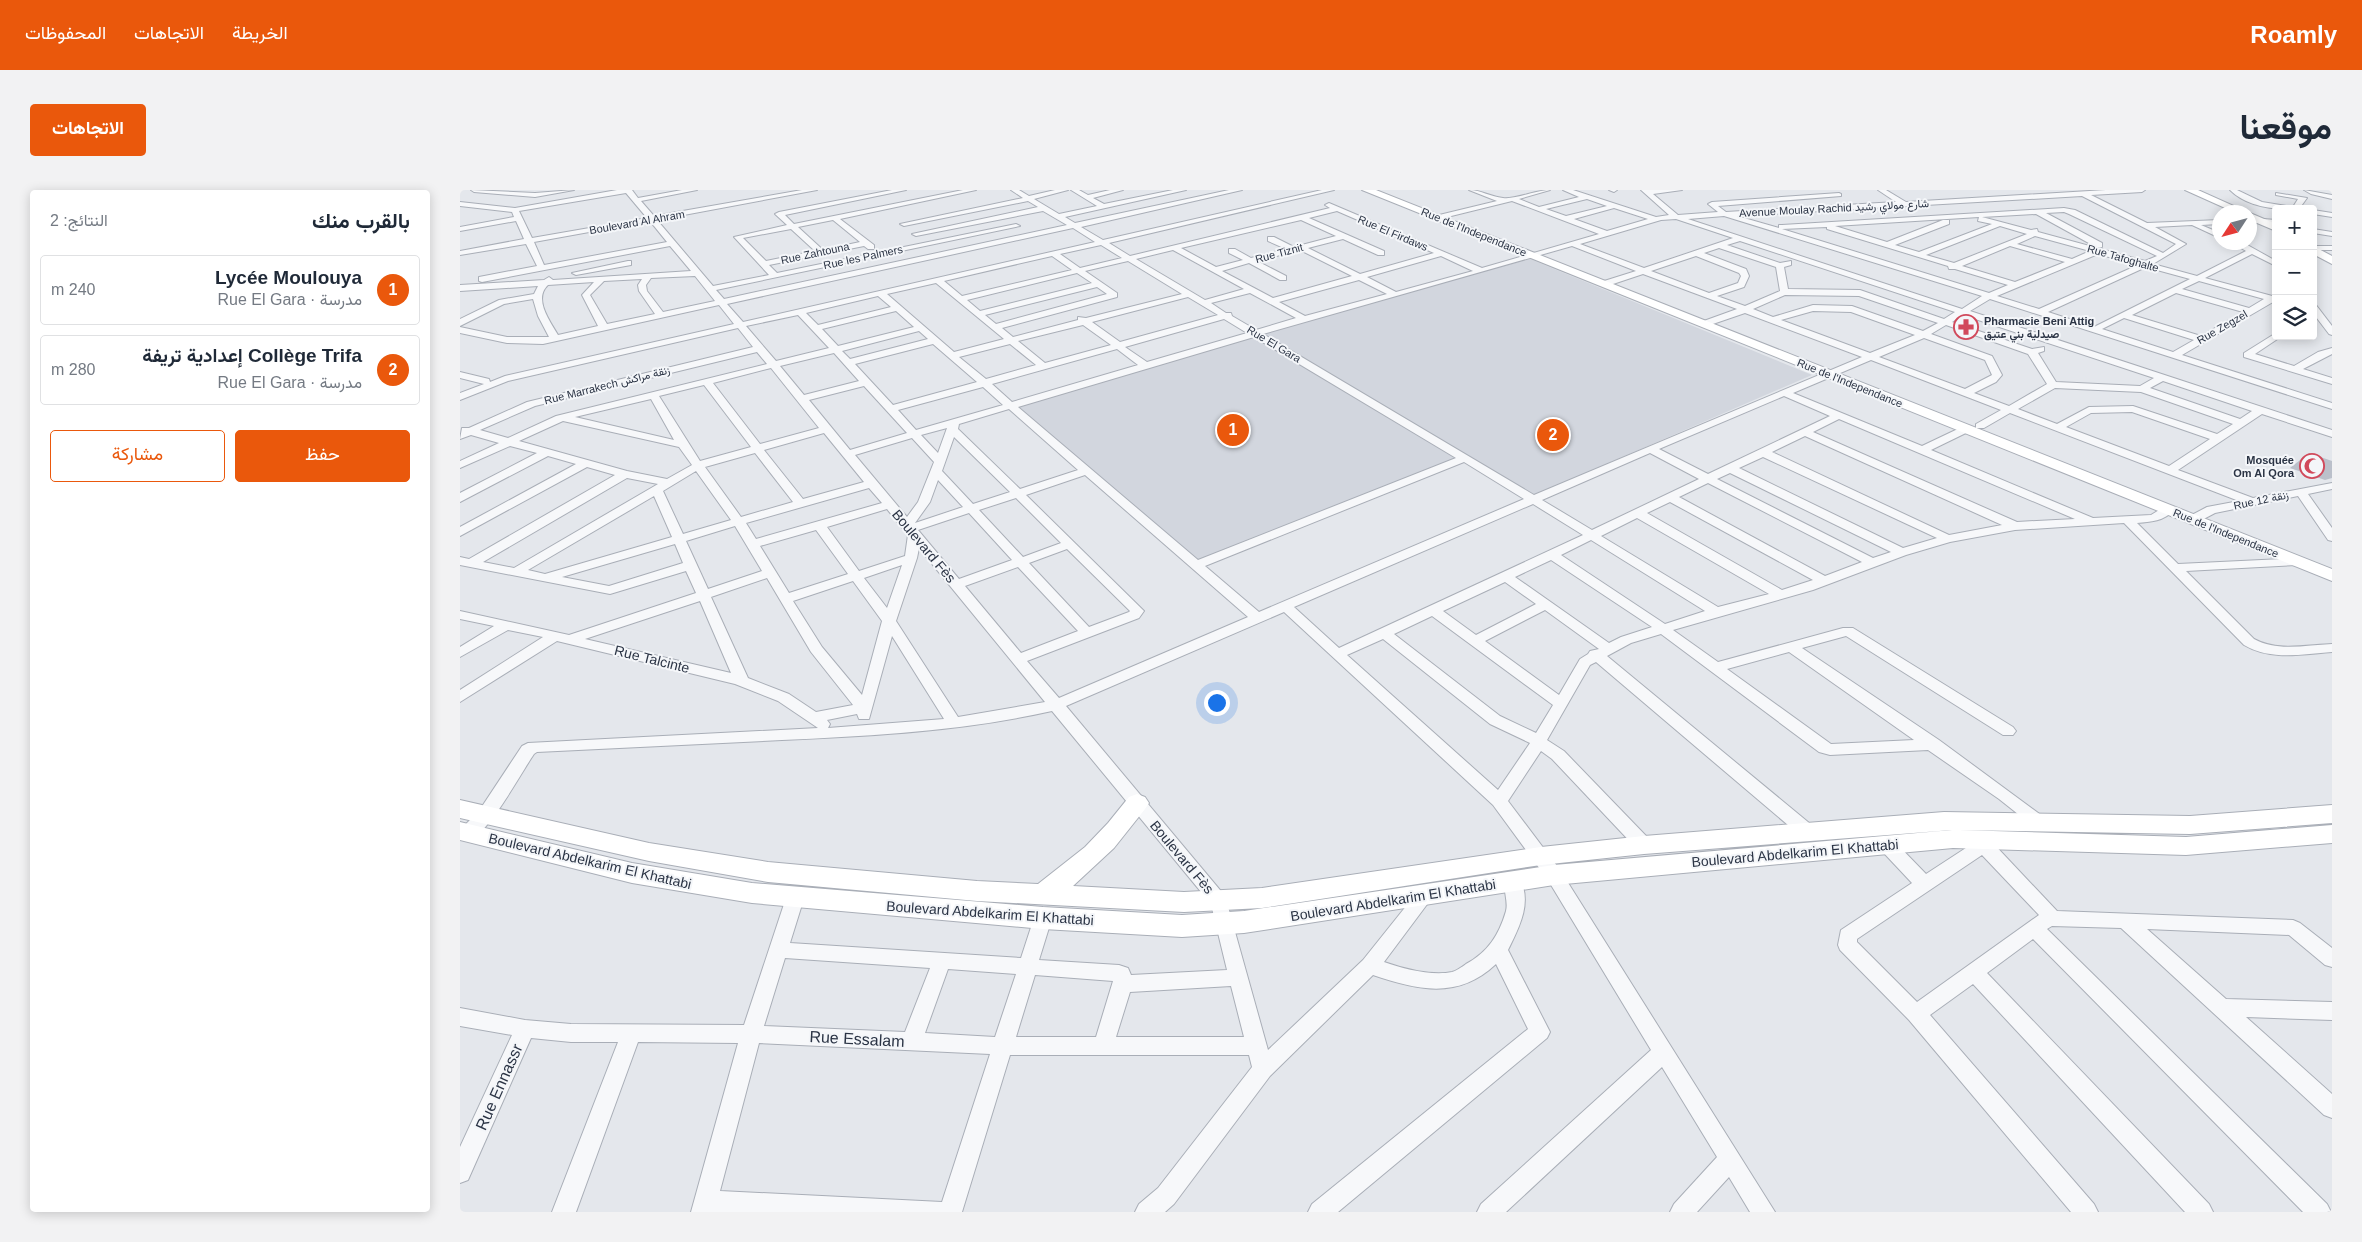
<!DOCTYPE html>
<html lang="ar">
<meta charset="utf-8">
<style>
:root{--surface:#fff;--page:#f2f2f3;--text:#1f2937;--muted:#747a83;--line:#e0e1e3;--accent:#ea580c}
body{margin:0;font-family:Arial,Vazirmatn,sans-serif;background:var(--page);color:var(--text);direction:rtl}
.controls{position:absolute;right:15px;top:15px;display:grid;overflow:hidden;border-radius:5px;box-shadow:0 2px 12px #0003}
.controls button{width:45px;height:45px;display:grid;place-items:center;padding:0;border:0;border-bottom:1px solid var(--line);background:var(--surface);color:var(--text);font:25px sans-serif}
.compass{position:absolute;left:1752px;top:15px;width:45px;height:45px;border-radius:50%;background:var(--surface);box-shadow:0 2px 12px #0003;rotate:234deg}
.you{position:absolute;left:756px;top:512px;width:18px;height:18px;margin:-12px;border:4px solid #fff;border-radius:50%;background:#1a73e8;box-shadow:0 0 0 8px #1a73e833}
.badge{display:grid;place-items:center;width:32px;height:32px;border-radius:50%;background:var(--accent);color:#fff;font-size:16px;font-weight:700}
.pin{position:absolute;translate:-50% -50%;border:2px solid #fff;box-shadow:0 1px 5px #0006}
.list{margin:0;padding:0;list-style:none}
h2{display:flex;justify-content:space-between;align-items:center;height:65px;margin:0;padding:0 20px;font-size:21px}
h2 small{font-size:16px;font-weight:400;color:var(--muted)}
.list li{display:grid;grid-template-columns:32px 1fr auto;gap:15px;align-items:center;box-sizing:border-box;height:70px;margin:0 10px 10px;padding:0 10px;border:1px solid var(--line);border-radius:5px}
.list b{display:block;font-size:19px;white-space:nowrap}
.list p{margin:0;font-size:16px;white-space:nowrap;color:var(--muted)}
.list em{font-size:16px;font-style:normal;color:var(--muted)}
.actions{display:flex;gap:10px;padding:15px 20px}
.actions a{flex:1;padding:11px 0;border:1px solid var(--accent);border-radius:5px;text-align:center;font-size:18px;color:var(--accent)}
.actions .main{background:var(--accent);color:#fff}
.icon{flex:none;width:28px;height:28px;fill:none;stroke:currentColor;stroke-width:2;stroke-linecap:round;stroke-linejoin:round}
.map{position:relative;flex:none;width:1872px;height:1022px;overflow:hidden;direction:ltr;border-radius:5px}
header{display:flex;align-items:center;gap:30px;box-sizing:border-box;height:70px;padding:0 25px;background:var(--accent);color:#fff}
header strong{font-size:24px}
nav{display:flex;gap:28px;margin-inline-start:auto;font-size:18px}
.intro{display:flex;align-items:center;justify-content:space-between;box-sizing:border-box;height:120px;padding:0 30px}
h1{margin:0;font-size:35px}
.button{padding:12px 22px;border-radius:5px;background:var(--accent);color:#fff;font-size:18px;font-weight:700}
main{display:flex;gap:30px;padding:0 30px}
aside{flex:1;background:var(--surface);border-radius:5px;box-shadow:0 2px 12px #0003}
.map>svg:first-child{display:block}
.built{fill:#d2d6de}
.building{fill:#bbc0ca}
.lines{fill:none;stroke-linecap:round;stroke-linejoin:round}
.street-casing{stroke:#a9aeb7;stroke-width:2}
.secondary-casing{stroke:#a9aeb7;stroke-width:2}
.street{fill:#f7f8fa;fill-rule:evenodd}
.secondary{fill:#fff;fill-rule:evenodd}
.labels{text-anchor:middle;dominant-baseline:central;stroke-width:4;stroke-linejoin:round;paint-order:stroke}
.far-street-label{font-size:11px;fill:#2b3445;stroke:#f4f6f9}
.far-poi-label{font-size:11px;font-weight:bold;fill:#2b3445;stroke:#f4f6f9;text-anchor:start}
.street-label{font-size:14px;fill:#2b3445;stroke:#f4f6f9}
.near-street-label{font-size:16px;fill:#2b3445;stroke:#f4f6f9}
</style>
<header>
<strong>Roamly</strong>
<nav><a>الخريطة</a><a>الاتجاهات</a><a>المحفوظات</a></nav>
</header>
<div class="intro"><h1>موقعنا</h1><a class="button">الاتجاهات</a></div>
<main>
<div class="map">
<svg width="1872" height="1022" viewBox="0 0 1872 1022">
<rect width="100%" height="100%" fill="#e4e7ec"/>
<path class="built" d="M1070 69 1352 185 1075 305 1007 265 734 374 552 215 798 143Z"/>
<path class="building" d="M1849 263 1872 271V288L1865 290 1830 278Z"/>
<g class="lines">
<defs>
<path id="street" d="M11 0 75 3 114 0 75 7 14 2Z
M157 0H172L178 8 222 0H237L181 11 194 26 342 0H357L197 30 253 96 309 85 274 47 327 35 315 24 319 22 432 0H446L325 25 334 34 503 0H516L380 29 414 55V59H408L404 56 309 75 317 83 556 34 560 36 256 100 264 109 607 35 583 21 456 46 452 44 578 17 568 11 444 36 440 34 563 8 551 0H559L569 6 595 0H608L574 9 599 24 637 16 611 0H619L628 5 650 0H663L633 8 644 14 713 0H726L605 27 615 33 769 0H782L621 37 643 50 862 0H874L649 53 670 66 870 18 865 15 869 13 1022 78 1139 44 1052 11 975 30V26L1037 11 1009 0C1021 0 1031 7 1043 8 1054 10 1076 0 1090 0L1059 9 1079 17 1119 7 1103 0H1113L1196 27 1209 25 1181 0H1222L1193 4 1218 25 1258 22 1248 14 1252 12 1379 3 1381 4V6L1258 16 1266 22 1436 12 1418 0H1426L1446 12 1646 0H1685L1682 2 1631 5 1687 33 1760 30V34L1741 35 1760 43V48L1732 35 1695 37 1726 54 1693 74 1737 86 1786 61 1771 52H1782L1816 71V76L1792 64 1745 88 1816 107V113L1813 112 1722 165 1872 213V219L1530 109 1510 121 1872 240V247L1802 224 1718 280 1793 308 1872 293V299L1848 304 1872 338V351L1868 350 1838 306 1755 323 1736 333H1728L1726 330 1728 327 1747 317 1779 311 1550 223 1524 238H1516V234L1541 220 1411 170 1333 203 1462 256 1502 237H1510V241L1471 260 1633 328 1691 325 1704 317H1712L1714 320C1704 331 1691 332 1677 333L1718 374 1842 368 1843 371 1842 374 1837 375 1726 381 1794 449C1818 462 1846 455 1872 454V462C1842 464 1811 471 1784 455L1664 333 1555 340 1490 352 1446 365 1353 400 1213 440 1258 472 1383 438H1393L1553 537 1556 541 1553 545H1543L1386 446 1342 458 1479 550 1585 628 1587 632 1585 636 1579 638 1573 636 1539 609 1468 560 1370 565 1359 562 1201 444 1171 453 1147 466 1354 637 1357 642 1354 647 1348 648 1342 647 1136 472 1130 475 1087 550 1104 561 1190 650 1193 655 1190 660 1184 662 1178 660 1092 569 1081 561 1048 611 1100 680 1315 1022H1290L1269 987 1237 1022H1210L1214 1014 1257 967 1202 877 1046 1022H1017L1021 1014 1191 860 1088 690 1033 615 824 422 606 516 765 706 808 860 903 770 959 700 965 698 971 700 974 705 924 772C943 779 972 786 992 782 996 781 1002 777 1006 774 1028 762 1039 745 1046 721 1049 710 1041 698 1047 687L1053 685 1059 687C1073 712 1059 738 1048 760L1090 842 1087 848 878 1022H848L852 1014 1068 839 1036 774C998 810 957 800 913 785L810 886 714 1014 705 1022H675L679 1014 698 998 792 877 789 865H550L502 1022H231L278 853 178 852 116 1022H92L158 852H111L71 848 8 990 0 993V957L52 845 0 836V818L65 830 111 834 284 835 326 708 329 703 335 701 341 703 344 708 330 753 561 768 574 728 576 723 583 721 590 723 592 728 579 770 659 775 668 778 671 785 767 780 751 714 592 521C504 541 413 546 322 550 240 554 158 558 77 562L74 564C61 583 32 637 13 648 9 650 6 649 2 648L0 642 2 638 19 621 62 556 68 553 358 538 318 511 275 494 97 451 0 512V500L83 447 48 440 0 467V457L34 436 0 429V421L109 445 236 403 226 381 150 404 0 375V367L9 369 155 285 127 277 0 346V337L116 274 88 266 0 312V303L77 263 50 256 0 278V271L39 253 11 245 0 249 2 238H9L67 212 293 157 278 138 48 191 0 210V203L24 194 0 188V182L29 189 30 192 45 186 274 134 259 115 83 154 47 153 0 143V137L47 147H89L78 126 73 109 44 114 0 136V129L39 110 74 104 78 96 0 101V95L84 90 89 87 93 90 231 81 210 56 22 92 19 91V87L77 76 66 54 0 65V61L64 49 56 31 0 41V37L54 27 52 22 0 16V12L55 18ZM166 3 187 28 72 48 59 21ZM1622 6 1716 54 1703 63 1615 20 1604 18 1322 35H1319V38L1277 26ZM1127 9 1147 16 1106 26 1086 19ZM1154 18 1188 29 1147 41 1114 29ZM877 21 974 63 900 84 848 58 883 49 918 65H924V61L849 28ZM1604 22 1609 24 1697 66 1685 71 1578 42 1577 39 1571 40 1522 27 1576 24 1636 57H1642V53L1586 23ZM1264 26 1522 106 1502 119 1228 29ZM1519 27 1518 31 1532 34 1459 62 1435 55 1489 34V30H1483L1427 52 1375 36ZM1216 29 1273 48 1184 78 1120 54 1201 30ZM373 30 400 52 363 60 338 37ZM841 30 876 46 834 57 814 47H808V51L826 59 791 68 775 59H769V63L783 70 756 77 721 58ZM190 31 207 52 84 75 74 52ZM1540 36 1567 44 1494 73 1466 65ZM1367 37V39L1488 76 1489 79H1495L1548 95 1529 103 1322 39ZM613 38 635 52 283 132 267 114ZM331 39 355 61 306 71 283 48ZM1575 46 1630 61 1612 69 1557 54ZM1280 51 1495 122 1484 129 1400 100 1328 99 1324 77 1331 75V71L1320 73 1267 55ZM641 55 662 68 620 78 600 64ZM1112 56 1176 81 1141 92V96H1147L1183 84 1277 119 1241 132V136H1247L1285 123 1402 167 1074 305 803 144ZM1550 56 1605 72 1555 92 1502 76ZM1259 58 1316 77 1320 101 1285 116 1257 106 1284 97 1289 86 1286 79 1244 63ZM713 60 784 99 745 110 676 69ZM840 60 892 86 813 108 762 81 789 73 820 90H826V86L797 71ZM1638 64 1678 75 1579 119 1537 106ZM592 66 612 80 502 106 484 91ZM981 66 1013 81 936 102 907 87ZM1236 66 1279 83 1281 86 1278 93 1249 103 1191 81ZM668 71 722 104 626 128 618 127V130L553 147 542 138 657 107V103L625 81ZM1686 77 1730 89 1634 137 1588 122ZM617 83 632 93 520 121 507 110ZM235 86 255 111 203 122 187 101 186 95 191 88ZM182 89 178 95 179 101 195 124 147 134 130 105 144 91ZM899 90 927 104 845 126 819 112ZM1739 91 1804 109 1789 118 1722 99ZM134 92 122 105 138 136 98 145C90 131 73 109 88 95ZM476 93 544 149 494 162 427 104ZM637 97 647 104 536 134 525 125ZM790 103 836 128 796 140 772 126 771 123H766L751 113ZM1716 103 1783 122 1741 146 1672 125ZM1325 105 1399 106 1478 133 1463 141 1392 116 1353 115 1313 127 1293 119ZM418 106 431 117 358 135 346 123ZM728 107 758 125 660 152 632 132ZM436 121 454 137 378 156 362 139ZM1353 121 1391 122 1455 145 1410 163 1321 130ZM338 125 369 158 316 171 286 136ZM1503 125 1694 188 1680 196 1596 192 1578 163 1584 161V157L1572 159 1492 132ZM1664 128 1734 150 1713 162 1642 139ZM764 129 787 143 687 172 665 157ZM623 135 651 155 585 173 558 151ZM1486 135 1568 164 1587 194 1549 216 1514 203 1536 192 1542 185 1532 166 1471 144ZM459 141 468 149 390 169 382 161ZM794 147 996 268 738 370 558 217ZM1464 148 1525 170 1532 185 1505 199 1419 167ZM473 154 517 192 433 215 395 174ZM550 154 576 175 526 189 499 167ZM657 159 678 175 552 212 532 194ZM297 162 307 174 96 226 48 248 20 240 75 216ZM374 163 399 191 344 205 320 176ZM311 178 359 238 300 254 253 193ZM1703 191 1792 221 1780 229 1690 198ZM244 195 291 257 240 271 199 206ZM404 196 447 243 390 260 349 210ZM523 197 543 215 456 240 438 220ZM1595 198 1681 202 1773 234 1757 244 1673 216 1629 217 1597 234 1558 219ZM1324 206 1370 226 1248 284 1199 259ZM191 209 214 250 115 227ZM549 219 618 280 560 299 498 239 499 234ZM1672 222 1750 249 1709 276 1606 237 1631 223ZM1379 229 1615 329 1557 332 1353 242ZM103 231 219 257 232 275 207 289 167 281 59 251ZM487 238 478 263 461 245ZM364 243 404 292 343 309 304 260ZM1345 246 1542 335 1489 345 1312 262ZM494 247 550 302 513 314 482 281ZM452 248 474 272 458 312 447 327 395 265ZM295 263 333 312 281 327 245 277ZM1190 263 1239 289 1132 340 1082 310ZM1303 267 1477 348 1443 358 1279 278ZM1004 272 1064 309 799 422 745 376ZM236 281 271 330 223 344 203 301ZM1270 283 1431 362 1413 368 1257 289ZM625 285 788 427 599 508 567 471 679 428 684 421 566 305ZM167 288 198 294 54 378 23 372ZM478 290 503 317 455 333 470 312ZM1248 293 1402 372 1365 386 1219 307ZM409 298 422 313 296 349 286 333ZM194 306 212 347 85 384 68 380ZM556 308 601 353 563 367 519 320ZM1210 312 1353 390 1322 400 1187 323ZM1073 314 1123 345 879 458 834 417ZM427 319 448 345 445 366 399 381 367 337ZM509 323 552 370 499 389 458 340ZM1177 328 1309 404 1258 417 1141 346ZM275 336 302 381 248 399 226 351ZM356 340 388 384 329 403 300 356ZM1131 350 1245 421 1205 434 1101 365ZM215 354 223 373 149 396 102 387ZM459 358 585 512 498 527 436 431 457 368ZM607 359 670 421 669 422 629 437 569 373ZM1091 370 1192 437 1161 447 1149 453 1055 387ZM442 375 427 418 404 388ZM558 377 618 441 561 463 505 396ZM307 388 351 462 393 515 356 522 329 504 288 488 251 407ZM393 391 422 431 402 505 362 457 333 411ZM1045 392 1076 414 1016 445 983 421ZM240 411 271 483 125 449ZM1085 420 1139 459 1130 461 1128 464 1120 469 1099 505 1025 451ZM972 426 1093 515 1076 543 1040 526 934 444ZM432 446 484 529 368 538 370 534 367 530 397 524 399 529H409ZM923 449 1030 534 1070 553 1038 600 887 465ZM1329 462 1454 550 1371 554 1267 479ZM325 768 470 778 445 842 304 836ZM488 779 556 784 535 847 465 843ZM575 785 653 791 636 847H556ZM771 796 784 847H656L670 802ZM299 853 530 864 482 1012 260 1001Z
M1149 0H1157L1154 2Z
M1770 0H1777L1802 12 1833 17 1838 9 1816 5V3L1847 8 1839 19C1815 20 1787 17 1770 0Z
M1844 0 1872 5V9L1851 4Z
M1853 20 1872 23V27L1853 24Z
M1790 28 1816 30V34L1790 32Z
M1853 39 1872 42V46L1853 43Z
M1853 56H1872V60H1853Z
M168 71H171V75L116 85 112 83Z
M1853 114 1856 115 1872 136V145L1869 144 1853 123Z
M1816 143V146H1820L1819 148 1795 164 1834 176 1858 162 1872 158V164L1843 179 1872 188V194L1784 167V163Z
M1518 643 1524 644 1530 650 1597 721 1833 730 1840 733 1872 758V777L1865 775 1829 745 1687 739 1766 809 1872 812V830L1786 827 1872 904V928L1864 925 1661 738 1592 736 1587 739 1867 1014 1871 1022H1843L1573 749 1527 783 1749 1014 1753 1022H1725L1513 794 1470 825 1634 1014 1638 1022H1611L1449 830 1380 760 1378 755 1381 740 1452 693 1421 660 1418 655 1421 650 1427 648 1433 650 1466 684 1512 654 1509 649 1512 644ZM1522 665 1579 725 1457 812 1397 752V749Z"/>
<path id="secondary" d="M902 0H916L1872 379V391Z
M1725 0H1738L1787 22H1774Z
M1790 23 1816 34V41L1790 30Z
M1853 56 1872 66V74L1853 64Z
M677 604 685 607 689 613 685 619 654 658 613 696 724 702 802 698 1081 657 1184 646 1484 622 1730 626 1872 615V633L1730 644 1499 640 1726 647 1872 635V653L1726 665 1493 658 1094 695 784 743 722 747 583 739 292 713 172 693 0 650V632L172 673 292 693 583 717 722 725 784 721 1094 675 1492 640 1184 664 1081 675 802 718 724 722 517 711 308 692 189 671 0 628V610L189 653 308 672 517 691 578 694 625 657 648 633 669 607Z"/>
</defs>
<use href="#street" class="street-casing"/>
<use href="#secondary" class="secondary-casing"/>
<use href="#street" class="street"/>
<use href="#secondary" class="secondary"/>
</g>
<defs>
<symbol id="pharmacy-ring" viewBox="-11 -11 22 22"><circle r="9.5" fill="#f4f6f9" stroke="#d1495b" stroke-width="1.5"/><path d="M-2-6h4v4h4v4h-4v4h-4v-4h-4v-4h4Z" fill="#d1495b"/></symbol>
<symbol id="mosque-ring" viewBox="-11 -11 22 22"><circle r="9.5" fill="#f4f6f9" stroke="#d1495b" stroke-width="1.5"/><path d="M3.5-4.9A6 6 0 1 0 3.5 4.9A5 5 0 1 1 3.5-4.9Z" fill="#d1495b"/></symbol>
</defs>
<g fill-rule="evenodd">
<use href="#pharmacy-ring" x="1492" y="123" width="28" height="28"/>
<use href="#mosque-ring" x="1838" y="262" width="28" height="28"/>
</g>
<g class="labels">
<g class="far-street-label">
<text transform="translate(1374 18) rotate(-3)">Avenue Moulay Rachid شارع مولاي رشيد</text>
<text transform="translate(177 32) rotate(-10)">Boulevard Al Ahram</text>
<text transform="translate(1014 42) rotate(22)">Rue de l'Independance</text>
<text transform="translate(933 43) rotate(23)">Rue El Firdaws</text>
<text transform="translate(355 63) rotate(-12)">Rue Zahtouna</text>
<text transform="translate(819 63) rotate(-15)">Rue Tiznit</text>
<text transform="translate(403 67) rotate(-12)">Rue les Palmers</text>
<text transform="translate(1663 68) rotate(16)">Rue Tafoghalte</text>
<text transform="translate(1762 137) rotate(-30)">Rue Zegzel</text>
<text transform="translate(814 154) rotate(31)">Rue El Gara</text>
<text transform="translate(1390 193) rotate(22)">Rue de l'Independance</text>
<text transform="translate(147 195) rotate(-14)">Rue Marrakech زنقة مراكش</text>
<text transform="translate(1801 310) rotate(-12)">Rue 12 زنقة</text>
<text transform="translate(1766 343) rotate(22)">Rue de l'Independance</text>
</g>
<g class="far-poi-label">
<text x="1524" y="131">Pharmacie Beni Attig<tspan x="1524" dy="13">صيدلية بني عتيق</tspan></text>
<text x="1834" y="270" text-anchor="end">Mosquée<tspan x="1834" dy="13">Om Al Qora</tspan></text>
</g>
<g class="street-label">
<text transform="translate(464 356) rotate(50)">Boulevard Fès</text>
<text transform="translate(192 469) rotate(14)">Rue Talcinte</text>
<text transform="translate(1335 663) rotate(-5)">Boulevard Abdelkarim El Khattabi</text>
<text transform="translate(722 667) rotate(50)">Boulevard Fès</text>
<text transform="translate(130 671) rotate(13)">Boulevard Abdelkarim El Khattabi</text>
<text transform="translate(933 710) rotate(-9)">Boulevard Abdelkarim El Khattabi</text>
<text transform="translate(530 723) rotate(4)">Boulevard Abdelkarim El Khattabi</text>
</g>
<g class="near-street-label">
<text transform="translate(397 849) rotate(3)">Rue Essalam</text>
<text transform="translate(39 897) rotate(-66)">Rue Ennassr</text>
</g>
</g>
</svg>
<div class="controls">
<button>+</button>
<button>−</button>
<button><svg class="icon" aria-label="layers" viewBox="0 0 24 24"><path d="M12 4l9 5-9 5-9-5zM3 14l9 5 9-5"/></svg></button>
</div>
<svg class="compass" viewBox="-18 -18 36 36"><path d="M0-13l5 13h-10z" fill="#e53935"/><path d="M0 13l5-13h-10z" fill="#747a83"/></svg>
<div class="you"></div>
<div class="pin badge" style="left:773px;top:240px">1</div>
<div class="pin badge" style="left:1093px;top:245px">2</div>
</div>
<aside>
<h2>بالقرب منك<small>النتائج: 2</small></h2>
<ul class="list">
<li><span class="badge">1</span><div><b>Lycée Moulouya</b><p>مدرسة · Rue El Gara</p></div><em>240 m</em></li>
<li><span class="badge">2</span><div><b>Collège Trifa إعدادية تريفة</b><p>مدرسة · Rue El Gara</p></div><em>280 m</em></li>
</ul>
<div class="actions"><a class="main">حفظ</a><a>مشاركة</a></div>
</aside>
</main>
